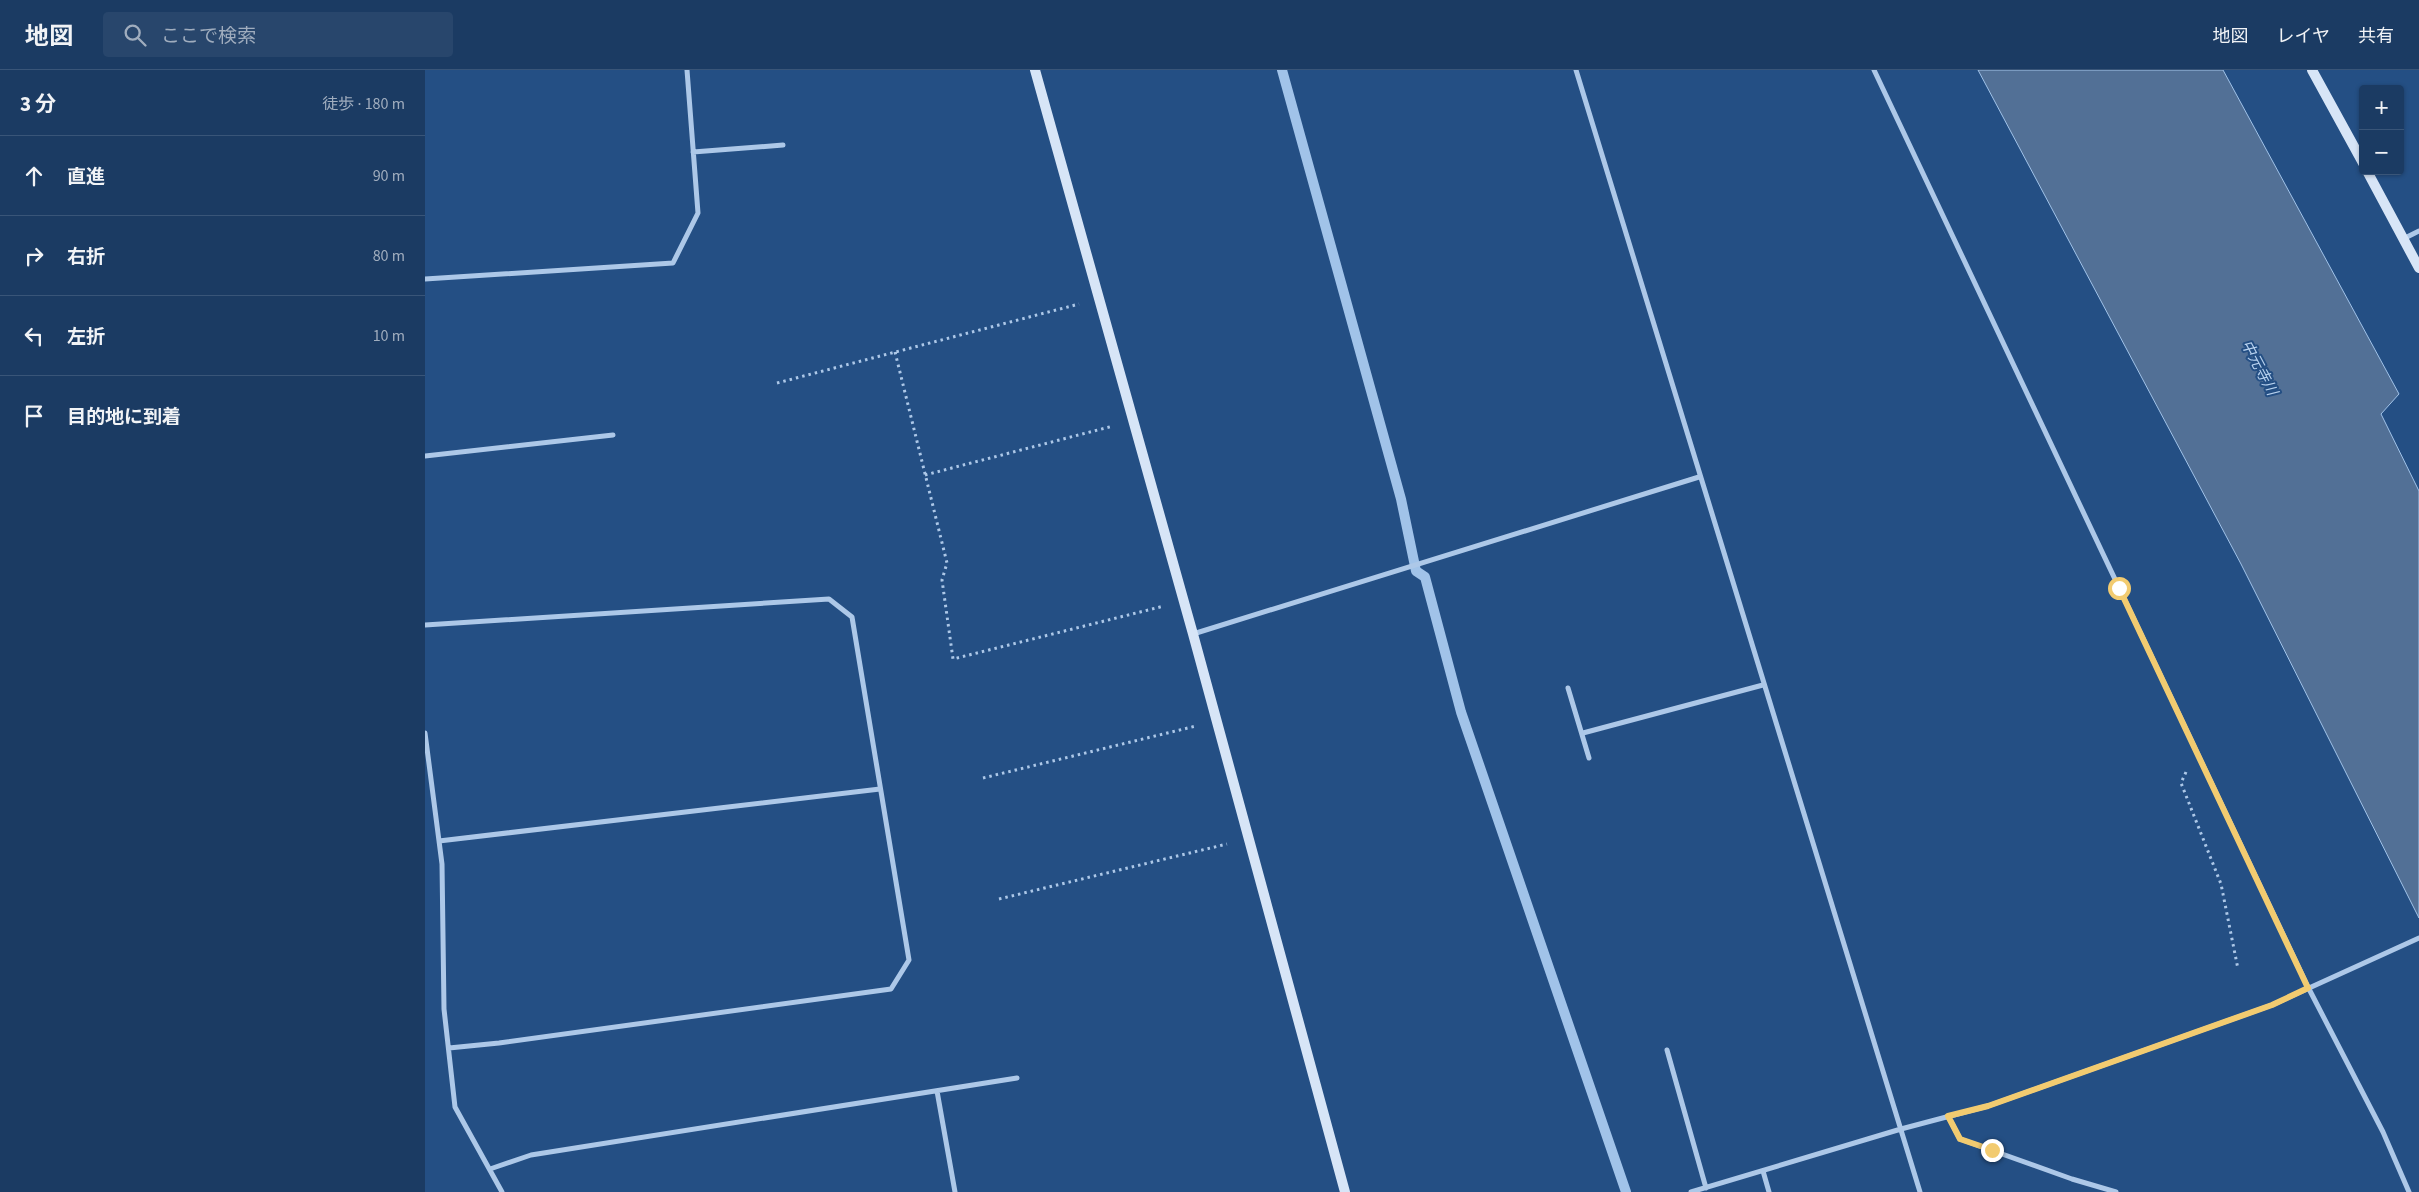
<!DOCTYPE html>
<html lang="ja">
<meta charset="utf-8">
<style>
:root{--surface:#1b3b63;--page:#28466c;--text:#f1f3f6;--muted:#a0adbe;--line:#395578}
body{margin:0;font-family:"Source Sans 3","Noto Sans JP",sans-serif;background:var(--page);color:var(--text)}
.controls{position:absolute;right:15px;top:15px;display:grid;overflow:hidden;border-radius:5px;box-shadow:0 1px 4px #0004}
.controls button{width:45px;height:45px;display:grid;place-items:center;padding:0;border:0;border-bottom:1px solid var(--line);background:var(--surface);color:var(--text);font:25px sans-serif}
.stop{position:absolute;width:15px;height:15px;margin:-11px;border:4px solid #f2cb70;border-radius:50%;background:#fff}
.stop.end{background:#f2cb70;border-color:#fff;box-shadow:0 1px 5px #0008}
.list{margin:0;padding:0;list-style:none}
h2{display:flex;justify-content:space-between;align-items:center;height:65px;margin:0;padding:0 20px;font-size:21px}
h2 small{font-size:16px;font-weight:400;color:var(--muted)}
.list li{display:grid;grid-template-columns:32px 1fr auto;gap:15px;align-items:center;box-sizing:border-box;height:80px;padding:0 20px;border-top:1px solid var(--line)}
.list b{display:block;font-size:19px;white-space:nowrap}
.list em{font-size:16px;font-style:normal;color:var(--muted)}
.icon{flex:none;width:28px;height:28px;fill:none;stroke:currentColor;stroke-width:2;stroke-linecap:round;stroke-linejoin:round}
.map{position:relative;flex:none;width:1994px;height:1122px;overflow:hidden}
header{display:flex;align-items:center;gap:30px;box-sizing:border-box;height:70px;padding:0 25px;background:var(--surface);border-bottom:1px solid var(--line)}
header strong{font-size:24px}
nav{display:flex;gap:28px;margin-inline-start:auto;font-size:18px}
.search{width:350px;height:45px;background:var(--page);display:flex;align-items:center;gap:12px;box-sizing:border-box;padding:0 18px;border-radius:5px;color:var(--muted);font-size:19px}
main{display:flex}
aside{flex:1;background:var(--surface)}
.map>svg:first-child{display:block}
.water{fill:#527096;stroke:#a1c3e9}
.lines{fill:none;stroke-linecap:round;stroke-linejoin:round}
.stream{stroke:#a1c3e9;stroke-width:10}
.path{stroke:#adc8e8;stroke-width:3;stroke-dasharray:2.5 4;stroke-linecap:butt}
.street{stroke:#adc8e8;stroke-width:5}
.secondary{stroke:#d7e5f7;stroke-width:10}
.route{stroke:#f2cb70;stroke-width:6}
.labels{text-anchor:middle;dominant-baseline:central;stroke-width:4;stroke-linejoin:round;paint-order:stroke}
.water-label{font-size:15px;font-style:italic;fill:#b8d2ef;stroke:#244f84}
</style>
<header>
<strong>地図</strong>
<div class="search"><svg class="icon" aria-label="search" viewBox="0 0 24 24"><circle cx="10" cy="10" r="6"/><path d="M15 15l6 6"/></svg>ここで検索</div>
<nav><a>地図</a><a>レイヤ</a><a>共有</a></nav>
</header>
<main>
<aside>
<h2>3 分<small>徒歩 · 180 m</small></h2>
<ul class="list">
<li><svg class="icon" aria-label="ahead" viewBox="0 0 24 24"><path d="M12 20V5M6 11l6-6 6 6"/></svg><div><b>直進</b></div><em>90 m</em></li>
<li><svg class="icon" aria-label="right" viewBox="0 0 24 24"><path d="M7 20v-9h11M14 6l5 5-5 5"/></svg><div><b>右折</b></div><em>80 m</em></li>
<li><svg class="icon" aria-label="left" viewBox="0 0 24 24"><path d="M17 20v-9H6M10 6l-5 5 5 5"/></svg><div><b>左折</b></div><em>10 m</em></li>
<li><svg class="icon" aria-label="arrive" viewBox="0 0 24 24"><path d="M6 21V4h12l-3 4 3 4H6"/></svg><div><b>目的地に到着</b></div></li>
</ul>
</aside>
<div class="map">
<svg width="1994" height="1122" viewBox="0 0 1994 1122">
<rect width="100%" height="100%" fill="#244f84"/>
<path class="water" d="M1553 0H1798L1974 324 1956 344 1994 421V848L1816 494Z"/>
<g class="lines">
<path class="stream" d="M857 0 976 429 991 501 1000 507 1036 642 1201 1122"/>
<path class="path" d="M470 282 522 493 517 510 528 589 739 536
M352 313 654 234
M500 405 688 356
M1761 702 1756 713 1796 814 1813 899
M558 708 771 656
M574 829 802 774"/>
<path class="street" d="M1151 0 1495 1122
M1449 0 1883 917 1958 1062 1984 1122
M268 82 358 75
M1978 169 1994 161
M0 209 248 193 273 143 262 0
M0 386 188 365
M0 555 404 529 427 547 484 890 466 919 74 973 24 978
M768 564 1274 407
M1143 618 1164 688
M0 663 17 794 19 939 30 1037 77 1122
M1158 663 1338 615
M14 771 455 719
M1242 980 1281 1118
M512 1021 530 1122
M1523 1046 1535 1069 1647 1109 1691 1122
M65 1099 106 1085 592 1008
M1338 1101 1344 1122
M1266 1122 1476 1059 1563 1036 1847 935 1994 868"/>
<path class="secondary" d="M610 0 768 564 920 1122
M1887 0 1938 93
M1942 101 1994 198"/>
</g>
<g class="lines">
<path class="route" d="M1567 1080 1535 1069 1523 1046 1563 1036 1847 935 1883 918 1694 518"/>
</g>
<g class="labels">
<g class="water-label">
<text transform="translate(1834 298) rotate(62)">中元寺川</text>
</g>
</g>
</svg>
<div class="controls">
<button>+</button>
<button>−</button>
</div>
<div class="stop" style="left:1694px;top:518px"></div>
<div class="stop end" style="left:1567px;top:1080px"></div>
</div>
</main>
